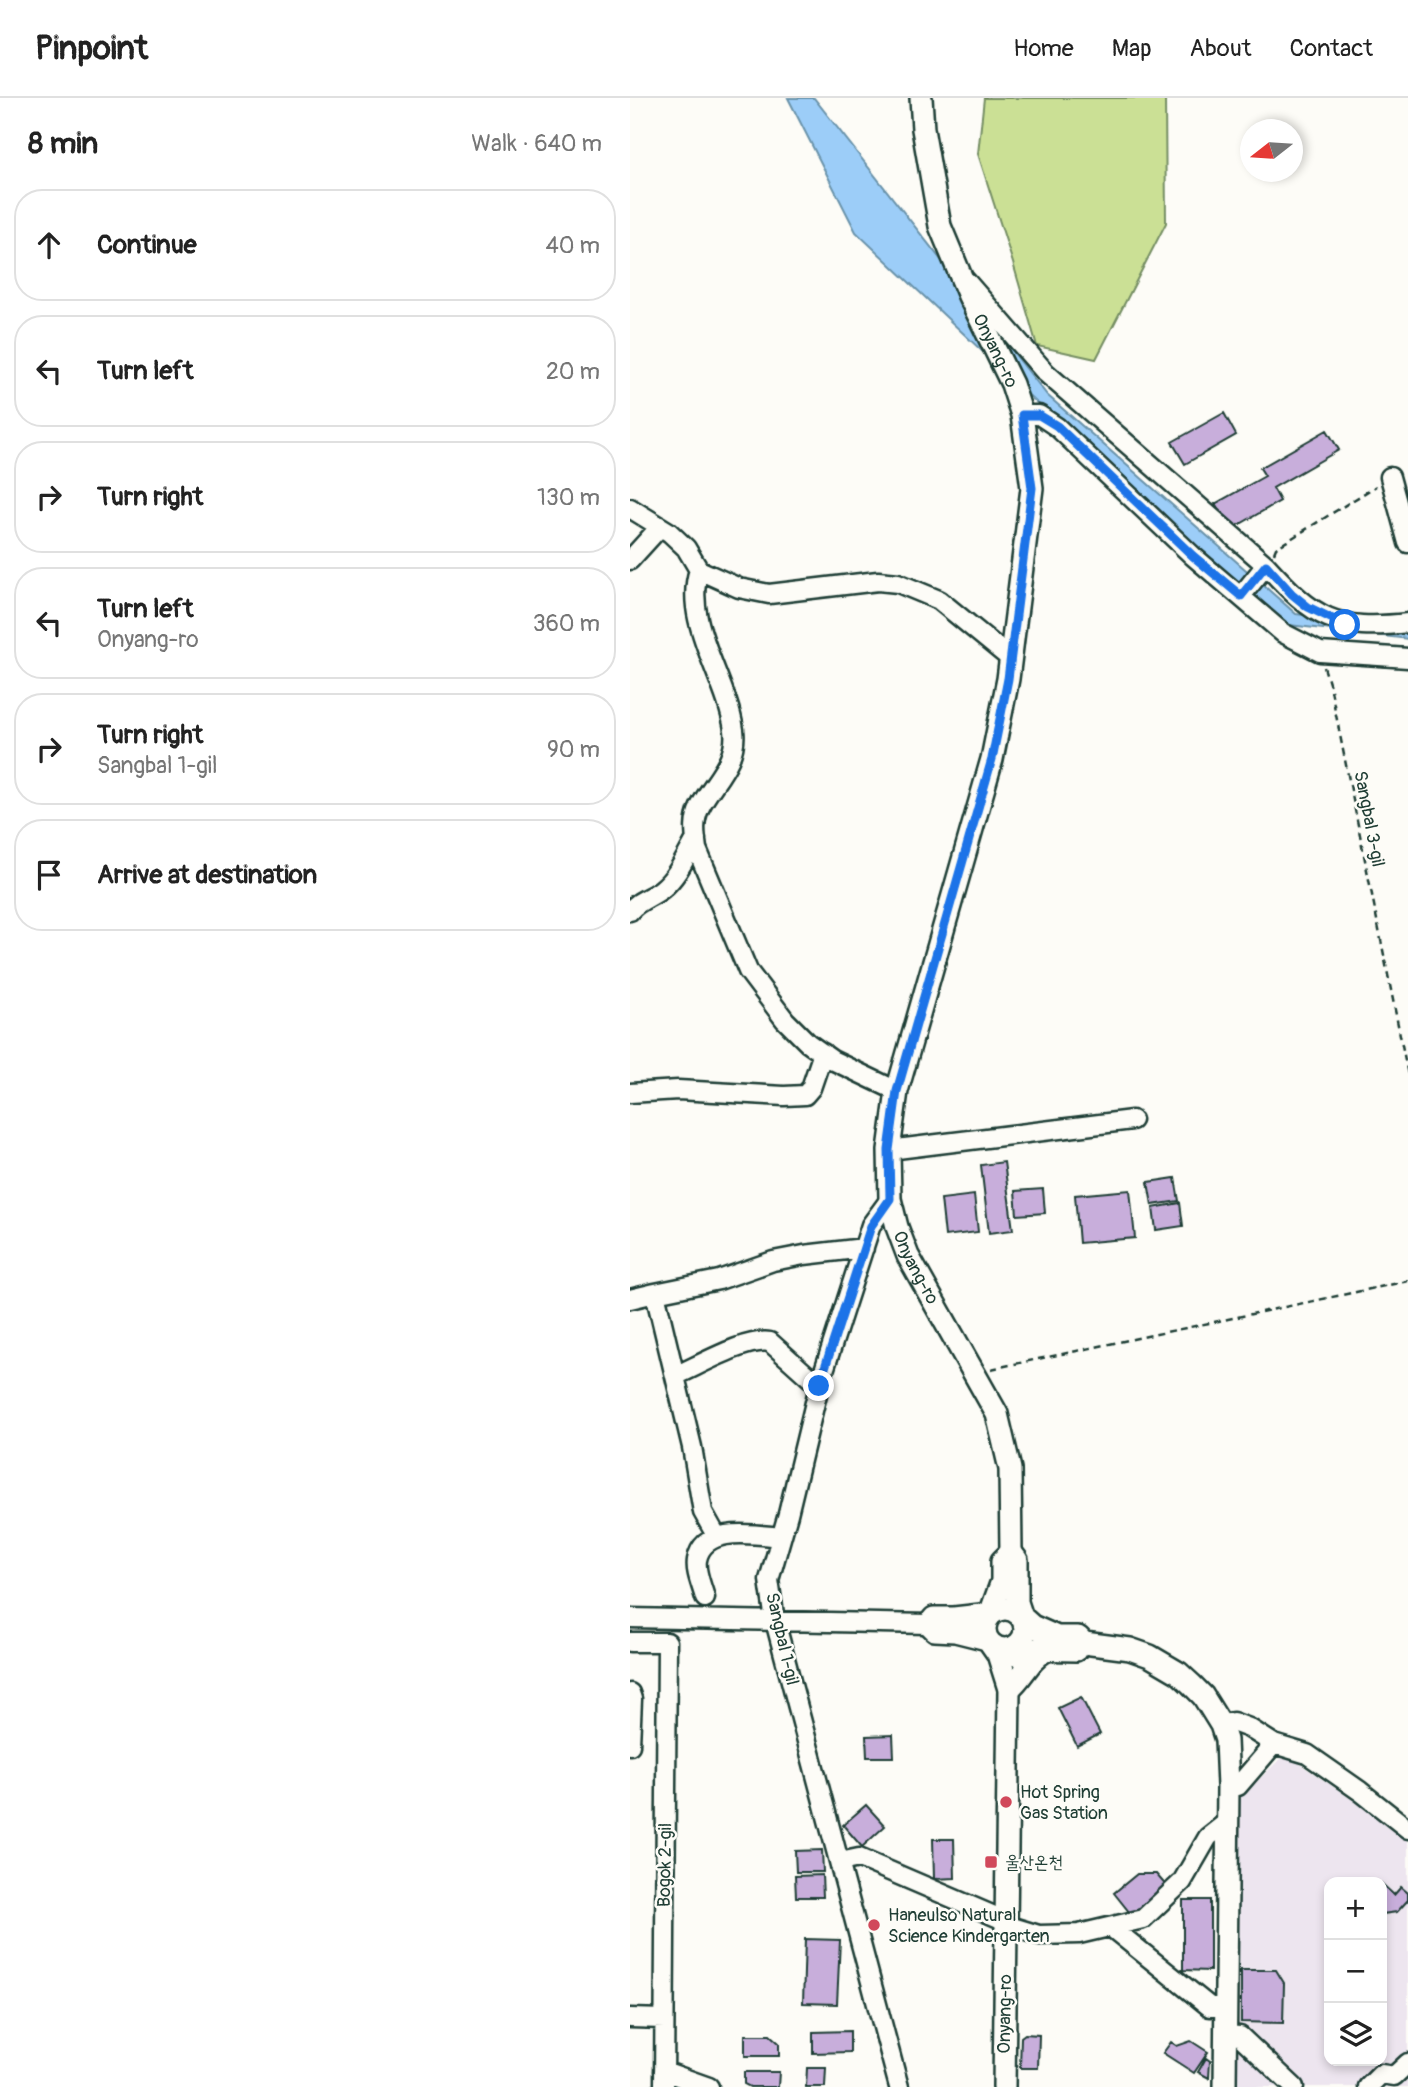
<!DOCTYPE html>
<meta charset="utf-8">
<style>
:root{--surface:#fff;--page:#f2f2f2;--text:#222;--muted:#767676;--line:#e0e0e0}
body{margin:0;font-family:Pangolin,"Poor Story",sans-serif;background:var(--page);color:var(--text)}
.controls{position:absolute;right:21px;bottom:21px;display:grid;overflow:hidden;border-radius:14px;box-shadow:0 4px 10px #0003}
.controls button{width:63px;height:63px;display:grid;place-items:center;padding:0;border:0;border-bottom:2px solid var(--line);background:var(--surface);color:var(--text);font:35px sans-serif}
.compass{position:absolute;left:610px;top:21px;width:63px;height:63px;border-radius:50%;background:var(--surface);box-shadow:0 4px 10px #0003;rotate:253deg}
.stop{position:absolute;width:21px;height:21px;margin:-16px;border:5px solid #1a73e8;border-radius:50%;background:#fff}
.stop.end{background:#1a73e8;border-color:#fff;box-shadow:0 2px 7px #0008}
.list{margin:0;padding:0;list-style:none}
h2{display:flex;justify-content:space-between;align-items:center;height:91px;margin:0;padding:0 28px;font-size:30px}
h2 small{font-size:23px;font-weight:400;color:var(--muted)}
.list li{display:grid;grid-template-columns:46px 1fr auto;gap:21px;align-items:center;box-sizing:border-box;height:112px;margin:0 14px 14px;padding:0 14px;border:2px solid var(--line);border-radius:28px}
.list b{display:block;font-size:26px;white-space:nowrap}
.list p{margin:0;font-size:23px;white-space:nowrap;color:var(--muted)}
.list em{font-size:23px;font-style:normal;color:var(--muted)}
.icon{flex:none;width:38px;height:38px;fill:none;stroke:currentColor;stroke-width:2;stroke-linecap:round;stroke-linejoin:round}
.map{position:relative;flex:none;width:778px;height:1989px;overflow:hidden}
header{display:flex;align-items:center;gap:42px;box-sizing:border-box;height:98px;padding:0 35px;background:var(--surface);border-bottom:2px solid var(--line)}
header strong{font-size:33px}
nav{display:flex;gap:38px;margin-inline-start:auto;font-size:24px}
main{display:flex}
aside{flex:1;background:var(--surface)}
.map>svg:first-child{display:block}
.built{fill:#ede5ef;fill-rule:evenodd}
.green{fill:#cbe095;stroke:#758e64;stroke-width:2}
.water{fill:#9ccdf8;stroke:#6a93aa;stroke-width:2}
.building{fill:#c8aedb;stroke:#1f3d34;stroke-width:2}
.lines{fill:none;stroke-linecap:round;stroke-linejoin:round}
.minor-casing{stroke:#1f3d34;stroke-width:23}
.major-casing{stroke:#1f3d34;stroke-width:26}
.path{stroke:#1f3d34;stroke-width:2.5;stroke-dasharray:7 5;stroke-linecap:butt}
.minor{stroke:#fdfcf7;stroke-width:18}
.major{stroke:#fdfcf7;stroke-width:21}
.route{stroke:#1a73e8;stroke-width:9}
.poi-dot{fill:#d1495b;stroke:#fdfcf7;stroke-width:2.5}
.labels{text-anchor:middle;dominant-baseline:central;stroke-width:5;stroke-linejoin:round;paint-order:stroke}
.street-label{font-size:18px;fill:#1f3d34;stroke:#fdfcf7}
.poi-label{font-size:18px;fill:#1f3d34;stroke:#fdfcf7;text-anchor:start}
</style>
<header>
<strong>Pinpoint</strong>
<nav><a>Home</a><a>Map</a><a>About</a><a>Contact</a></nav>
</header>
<main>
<aside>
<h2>8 min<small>Walk · 640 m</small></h2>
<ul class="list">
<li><svg class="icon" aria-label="ahead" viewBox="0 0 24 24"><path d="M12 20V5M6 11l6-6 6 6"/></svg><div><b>Continue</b></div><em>40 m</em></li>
<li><svg class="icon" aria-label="left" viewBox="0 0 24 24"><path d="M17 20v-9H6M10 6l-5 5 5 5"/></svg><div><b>Turn left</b></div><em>20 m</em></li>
<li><svg class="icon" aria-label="right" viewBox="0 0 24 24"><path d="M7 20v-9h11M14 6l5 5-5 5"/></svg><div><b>Turn right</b></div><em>130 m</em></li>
<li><svg class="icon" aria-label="left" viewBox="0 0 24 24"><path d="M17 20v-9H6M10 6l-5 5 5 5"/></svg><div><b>Turn left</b><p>Onyang-ro</p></div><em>360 m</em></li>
<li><svg class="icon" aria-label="right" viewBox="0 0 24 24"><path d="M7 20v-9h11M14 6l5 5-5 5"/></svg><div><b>Turn right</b><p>Sangbal 1-gil</p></div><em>90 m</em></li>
<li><svg class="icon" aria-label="arrive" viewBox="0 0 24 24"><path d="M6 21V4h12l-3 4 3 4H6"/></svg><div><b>Arrive at destination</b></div></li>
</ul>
</aside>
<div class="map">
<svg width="778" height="1989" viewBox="0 0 778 1989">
<rect width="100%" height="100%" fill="#fdfcf7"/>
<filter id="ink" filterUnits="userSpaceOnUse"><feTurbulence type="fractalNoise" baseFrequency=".0143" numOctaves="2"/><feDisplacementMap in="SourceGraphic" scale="14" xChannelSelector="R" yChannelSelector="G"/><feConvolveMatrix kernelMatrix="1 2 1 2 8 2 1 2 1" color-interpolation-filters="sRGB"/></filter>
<g filter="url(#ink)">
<path class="built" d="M655 1656 778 1739V1989H607L608 1702ZM699 1784H752V1963H699Z"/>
<path class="green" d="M354 0H535L536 125 466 261 407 248 383 165 348 56Z"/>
<path class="water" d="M158 0H184L417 297 666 516 778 530V541L659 527 587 475 226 134Z"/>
<path class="building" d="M594 315 606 337 555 366 542 344Z
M697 332 709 352 643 390 650 403 600 432 585 406 635 378 630 370Z
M374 1064 383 1132 359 1135 351 1067Z
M545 1080 549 1103 522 1107 518 1084Z
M413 1091 415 1115 387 1117 385 1093Z
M500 1092 505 1140 449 1145 445 1097Z
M344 1097 348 1134 315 1138 311 1101Z
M550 1105 553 1128 526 1132 523 1110Z
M451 1599 470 1636 447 1648 428 1610Z
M263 1637 264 1659H237L236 1638Z
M236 1707 255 1728 232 1749 213 1727Z
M303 1741H324L325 1780 304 1781Z
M192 1752 193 1774H166L165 1753Z
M507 1776H526L539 1791 504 1820 484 1795Z
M192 1777 193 1799H166L165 1778Z
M752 1786 764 1797 771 1789 778 1795V1802L767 1814 752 1816Z
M553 1802H580V1873L553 1872Z
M175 1841 210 1842 207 1906 173 1905Z
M611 1872H646L654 1885 653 1925 611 1924Z
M220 1933V1954L183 1955V1934Z
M395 1936 409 1937 408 1970H390L391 1939Z
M115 1937H140L149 1945V1958H115Z
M561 1943 578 1954 564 1975 533 1955 541 1944 547 1948Z
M576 1960 580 1963 579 1980 568 1974Z
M177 1970H196L195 1989H176Z
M114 1974H149L148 1989H120L114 1986Z"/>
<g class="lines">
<defs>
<path id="minor" d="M336 183 416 275 636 467C685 521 705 533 778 525
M392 317H409L427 329 563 458 653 535 690 554 778 560
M760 379 778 445
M0 410 39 434 56 450 69 472 109 490 139 496 248 483 268 485 309 502 381 561
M0 462 30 429
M69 472C52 523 97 581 104 632 108 664 83 683 70 709 63 723 65 736 67 751L118 873 155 922 178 945 202 962 267 993
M611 498 636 467
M0 813C7 803 22 799 32 791 48 778 56 758 66 741
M0 995 48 992 154 998 175 997 181 990 193 955
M259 1052 502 1022
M260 1101 241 1127 189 1288 158 1416 139 1482 145 1523 269 1989
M0 1201 25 1195
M47 1277C70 1267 116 1240 140 1244L189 1288
M87 1439 73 1414 62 1349 25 1195 89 1182 143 1163 174 1157 234 1150
M75 1500C72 1488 65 1474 67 1462 73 1426 127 1437 151 1439
M0 1520 299 1526
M0 1544H37L34 1989
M0 1595 2 1601 0 1647
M591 1627 603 1624 619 1630 644 1646 677 1656 730 1693 778 1731
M598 1688H608L644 1646
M210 1764 229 1760 376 1823
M376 1827 409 1837 449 1836 513 1821 552 1784 578 1739 597 1724
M482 1830 580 1909H595
M0 1920 34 1921
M595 1937 610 1938 664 1989
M34 1973 79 1989
M738 1989 751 1976 764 1978 778 1965"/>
<g id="major">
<path id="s1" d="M291 0 293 31 310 128 339 198 382 286 392 317 402 390 378 581 362 661 267 993 259 1052 260 1101 267 1129 278 1158 367 1316 380 1371 381 1454"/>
<path d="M381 1454 387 1462V1504L392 1519 402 1528 427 1539H448L454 1545 500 1551 520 1558 549 1575 561 1586 573 1598 591 1627 596 1642 598 1688 595 1989"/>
<circle cx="375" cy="1531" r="20"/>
<path d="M357 1541 325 1533 305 1532 299 1526 304 1520H324L360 1516 372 1483V1463L381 1454"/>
<path d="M361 1546 368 1556 379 1591 374 1989"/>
<path d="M386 1557V1548L395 1551 446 1552"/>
<path d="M379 1591C395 1577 397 1564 416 1552"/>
</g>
</defs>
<use href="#minor" class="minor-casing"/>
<use href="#major" class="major-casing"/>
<path class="path" d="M644 455 646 450 746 388
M694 569 701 592 778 977
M361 1271 778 1183"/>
<use href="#minor" class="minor"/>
<use href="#major" class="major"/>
</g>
</g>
<g class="lines" filter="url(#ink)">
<path class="route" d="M189 1288 241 1128 260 1101 259 1052 267 993 362 661 378 581 402 390 392 317H409L427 328 563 458 611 498 636 467 662 496 678 509 715 527"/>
</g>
<g class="poi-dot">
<circle cx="376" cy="1704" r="7"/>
<rect x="354" y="1757" width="14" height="14" rx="3.5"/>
<circle cx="244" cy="1827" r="7"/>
</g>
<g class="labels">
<g class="street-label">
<text stroke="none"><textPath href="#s1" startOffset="266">Onyang-ro</textPath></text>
<text transform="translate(739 721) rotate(79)">Sangbal 3-gil</text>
<text stroke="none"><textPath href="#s1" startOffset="1211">Onyang-ro</textPath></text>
<text transform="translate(152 1541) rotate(77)">Sangbal 1-gil</text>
<text transform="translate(35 1767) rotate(-89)">Bogok 2-gil</text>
<text transform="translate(375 1916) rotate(-89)">Onyang-ro</text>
</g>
<g class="poi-label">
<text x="390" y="1694">Hot Spring<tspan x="390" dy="21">Gas Station</tspan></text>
<text x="375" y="1764">울산온천</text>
<text x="258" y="1817">Haneulso Natural<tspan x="258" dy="21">Science Kindergarten</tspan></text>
</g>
</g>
</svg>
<div class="controls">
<button>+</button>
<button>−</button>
<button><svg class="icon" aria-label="layers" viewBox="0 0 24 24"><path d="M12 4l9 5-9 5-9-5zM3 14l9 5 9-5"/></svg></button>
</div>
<svg class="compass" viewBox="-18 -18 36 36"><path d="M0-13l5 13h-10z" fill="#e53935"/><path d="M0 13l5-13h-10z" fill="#767676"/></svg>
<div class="stop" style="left:715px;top:527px"></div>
<div class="stop end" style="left:189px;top:1288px"></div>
</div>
</main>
